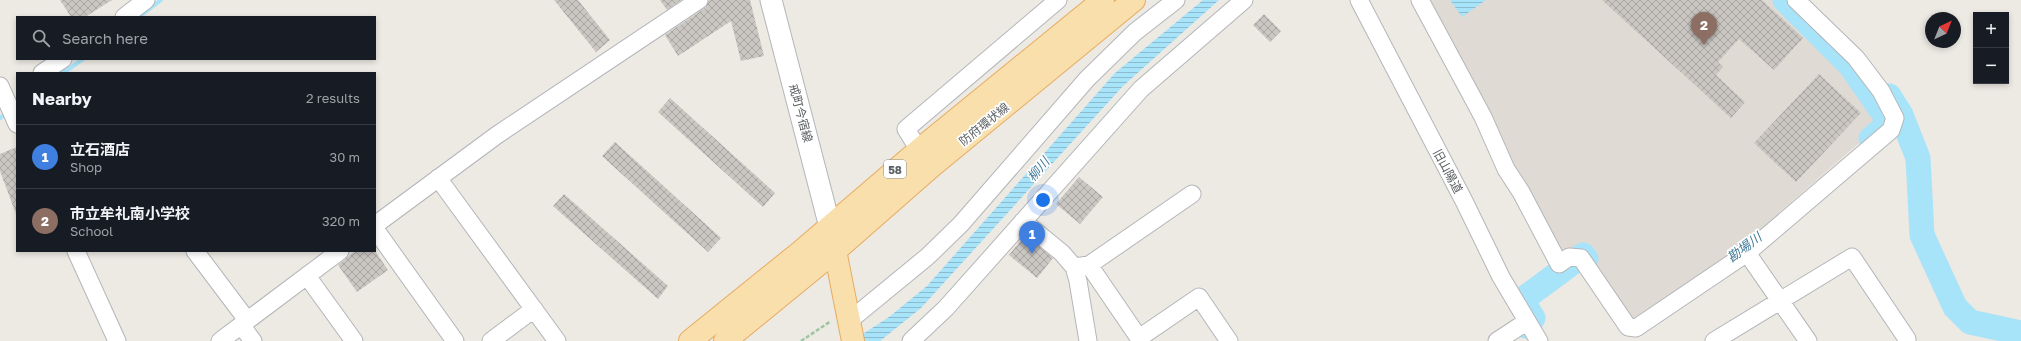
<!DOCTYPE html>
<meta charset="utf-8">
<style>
:root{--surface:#171b24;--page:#242831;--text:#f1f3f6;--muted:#9ea1a6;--line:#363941;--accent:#2563eb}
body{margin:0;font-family:"Golos Text","Noto Sans JP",sans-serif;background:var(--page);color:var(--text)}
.controls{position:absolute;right:12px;top:12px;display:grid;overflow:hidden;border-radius:0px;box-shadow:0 2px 6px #0003}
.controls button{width:36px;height:36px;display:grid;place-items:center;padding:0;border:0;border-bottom:1px solid var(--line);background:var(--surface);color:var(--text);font:20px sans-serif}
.compass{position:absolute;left:1925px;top:12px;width:36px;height:36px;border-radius:50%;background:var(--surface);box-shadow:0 2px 6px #0003;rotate:43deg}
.you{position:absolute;left:1043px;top:200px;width:14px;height:14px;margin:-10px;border:3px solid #fff;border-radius:50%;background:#1a73e8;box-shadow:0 0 0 6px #1a73e833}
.badge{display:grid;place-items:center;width:26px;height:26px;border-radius:50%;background:var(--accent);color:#fff;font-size:13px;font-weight:700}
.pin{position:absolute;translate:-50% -33px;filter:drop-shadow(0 1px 2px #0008)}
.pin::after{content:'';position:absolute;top:21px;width:14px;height:12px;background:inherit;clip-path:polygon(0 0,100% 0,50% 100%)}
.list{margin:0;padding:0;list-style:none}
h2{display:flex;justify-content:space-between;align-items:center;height:52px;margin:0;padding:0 16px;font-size:17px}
h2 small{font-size:13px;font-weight:400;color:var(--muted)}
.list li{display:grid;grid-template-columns:26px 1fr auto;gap:12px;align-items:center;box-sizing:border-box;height:64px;padding:0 16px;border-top:1px solid var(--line)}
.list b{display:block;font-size:15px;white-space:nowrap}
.list p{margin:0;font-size:13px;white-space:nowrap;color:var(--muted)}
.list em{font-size:13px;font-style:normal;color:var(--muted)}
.icon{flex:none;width:22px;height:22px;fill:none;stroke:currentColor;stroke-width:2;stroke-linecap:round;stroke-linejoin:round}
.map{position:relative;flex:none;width:2021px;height:341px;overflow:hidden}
.search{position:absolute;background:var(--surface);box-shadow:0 2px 6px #0003;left:16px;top:16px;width:360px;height:44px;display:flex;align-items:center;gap:10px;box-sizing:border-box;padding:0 14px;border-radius:0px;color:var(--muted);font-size:15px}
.panel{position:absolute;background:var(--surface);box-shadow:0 2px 6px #0003;left:16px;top:72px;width:360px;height:180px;border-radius:0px}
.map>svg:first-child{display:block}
.education{fill:#dfdad4}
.water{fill:url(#water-rules)}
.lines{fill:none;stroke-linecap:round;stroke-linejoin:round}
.stream{stroke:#a7e3f9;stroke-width:4}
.river{stroke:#a7e3f9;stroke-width:25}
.building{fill:url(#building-cross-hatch)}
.minor-casing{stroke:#b3b6b9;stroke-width:19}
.tertiary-casing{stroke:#b3b6b9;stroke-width:23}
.primary-casing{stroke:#e7ab61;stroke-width:24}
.path{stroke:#9cc6a0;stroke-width:2.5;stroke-dasharray:4 2;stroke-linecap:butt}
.minor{stroke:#fff;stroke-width:17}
.tertiary{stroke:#fff;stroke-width:21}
.primary{stroke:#f9dfab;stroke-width:22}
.labels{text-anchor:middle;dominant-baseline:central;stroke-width:3.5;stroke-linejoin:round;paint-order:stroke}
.shield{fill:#fff;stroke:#8c9091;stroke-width:1}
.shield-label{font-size:11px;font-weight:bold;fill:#5b6062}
.street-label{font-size:12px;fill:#5b6062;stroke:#fff}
.water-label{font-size:13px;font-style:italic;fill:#3f7a98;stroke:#fff}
</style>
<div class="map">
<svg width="2021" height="341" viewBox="0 0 2021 341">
<defs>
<pattern id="water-rules" width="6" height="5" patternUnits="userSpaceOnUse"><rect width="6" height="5" fill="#a7e3f9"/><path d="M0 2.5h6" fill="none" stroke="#8bbbcd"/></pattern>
<pattern id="building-cross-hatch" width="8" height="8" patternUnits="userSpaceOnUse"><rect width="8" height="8" fill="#cac6c2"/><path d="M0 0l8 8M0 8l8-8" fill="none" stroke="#a7a4a1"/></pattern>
</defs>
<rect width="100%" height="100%" fill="#ede9e3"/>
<path class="education" d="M1424 0H1782L1844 61 1869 96 1883 122 1736 250 1633 319 1584 251 1569 249 1559 254Z"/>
<path class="water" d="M1203 0H1219L1123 86 921 308 880 341H852L889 317 927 286 1115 73Z
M1450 0H1486L1462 17Z"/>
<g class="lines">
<path class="stream" d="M139 17 161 0
M63 73 83 59
M0 118 7 113"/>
<path class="river" d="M1785 0 1850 65 1886 117 1887 125 1871 139
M1889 96 1901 115 1918 158 1922 235 1955 307 1970 322 2021 333
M1526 326 1533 318 1522 300 1583 255 1586 259"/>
</g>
<path class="building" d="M60 0H112L85 17H71Z
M554 0H578L610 40 596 52Z
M660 0H681L667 10Z
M709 0H750L764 56 741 61 731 21 678 56 665 35 705 8Z
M1602 0H1762L1803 38 1774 70 1739 39 1718 62 1723 67 1716 75 1745 102 1731 118Z
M1264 14 1281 31 1270 42 1253 25Z
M1819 74 1861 113 1796 182 1754 143Z
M670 98 775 193 763 207 658 112Z
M615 142 721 238 708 252 602 156Z
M17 147V214H16L0 171V154Z
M1079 177 1103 197 1080 224 1056 204Z
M564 194 668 286 658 299 553 206Z
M1025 235 1053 258 1037 278 1009 255Z
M355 251H375L388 270 357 292 338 265Z"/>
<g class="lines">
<defs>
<path id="minor" d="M1359 0 1464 201 1501 277 1539 341
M1420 0 1483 117 1506 169 1521 192 1559 264 1569 257 1581 258 1628 327 1636 328 1747 253 1808 341
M124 17 146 0
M42 73 63 59
M0 86 17 124
M919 150 906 129 1058 0
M438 178 557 341
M1023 221 1062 253 1074 267 1089 265 1192 194
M375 225 497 135 699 0
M375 229 455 341
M76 251 117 341
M195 251 247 320
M1747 253 1891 130 1895 118 1881 91 1856 58 1796 0
M1089 265 1141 341
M1074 267 1078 281 1088 341
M307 276 354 341
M849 321 927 257 961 224 1087 79 1135 32 1176 0
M241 325 253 341
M1139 338 1199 297 1229 341
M220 341 340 251
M491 341 534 309
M911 341 946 308 1141 89 1244 0
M1497 341 1526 322
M1714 341 1852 257 1907 339"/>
<path id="tertiary" d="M771 0 830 227"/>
<path id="primary" d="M833 240 853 341
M690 341 799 253 919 150 1103 0
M725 341 835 251 932 166 1134 0"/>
</defs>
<use href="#minor" class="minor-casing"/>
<use href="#tertiary" class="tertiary-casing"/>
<use href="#primary" class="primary-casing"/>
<path class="path" d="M801 341 831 321"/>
<use href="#minor" class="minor"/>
<use href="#tertiary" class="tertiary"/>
<use href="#primary" class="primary"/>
</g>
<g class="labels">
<rect class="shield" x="884" y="160" width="22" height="18" rx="3"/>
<g class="shield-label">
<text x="895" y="169">58</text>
</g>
<g class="street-label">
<text transform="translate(801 113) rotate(75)">戒町今宿線</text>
<text transform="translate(984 124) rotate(-39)">防府環状線</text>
<text transform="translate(1448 171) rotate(62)">旧山陽道</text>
</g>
<g class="water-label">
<text transform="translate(1038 169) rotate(-50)">柳川</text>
<text transform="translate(1744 247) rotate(-37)">勘場川</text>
</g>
</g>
</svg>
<div class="controls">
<button>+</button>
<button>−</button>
</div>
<svg class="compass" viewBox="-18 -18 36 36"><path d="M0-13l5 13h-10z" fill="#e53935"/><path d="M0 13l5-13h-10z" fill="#9ea1a6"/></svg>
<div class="you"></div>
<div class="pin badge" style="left:1032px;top:254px;background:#3f7fe0">1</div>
<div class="pin badge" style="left:1704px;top:45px;background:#8d6e63">2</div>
<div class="search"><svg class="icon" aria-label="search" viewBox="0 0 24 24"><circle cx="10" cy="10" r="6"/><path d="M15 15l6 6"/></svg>Search here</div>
<section class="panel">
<h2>Nearby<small>2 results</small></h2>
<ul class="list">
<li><span class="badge" style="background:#3f7fe0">1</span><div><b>立石酒店</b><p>Shop</p></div><em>30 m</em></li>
<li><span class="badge" style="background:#8d6e63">2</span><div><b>市立牟礼南小学校</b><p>School</p></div><em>320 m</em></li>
</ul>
</section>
</div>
